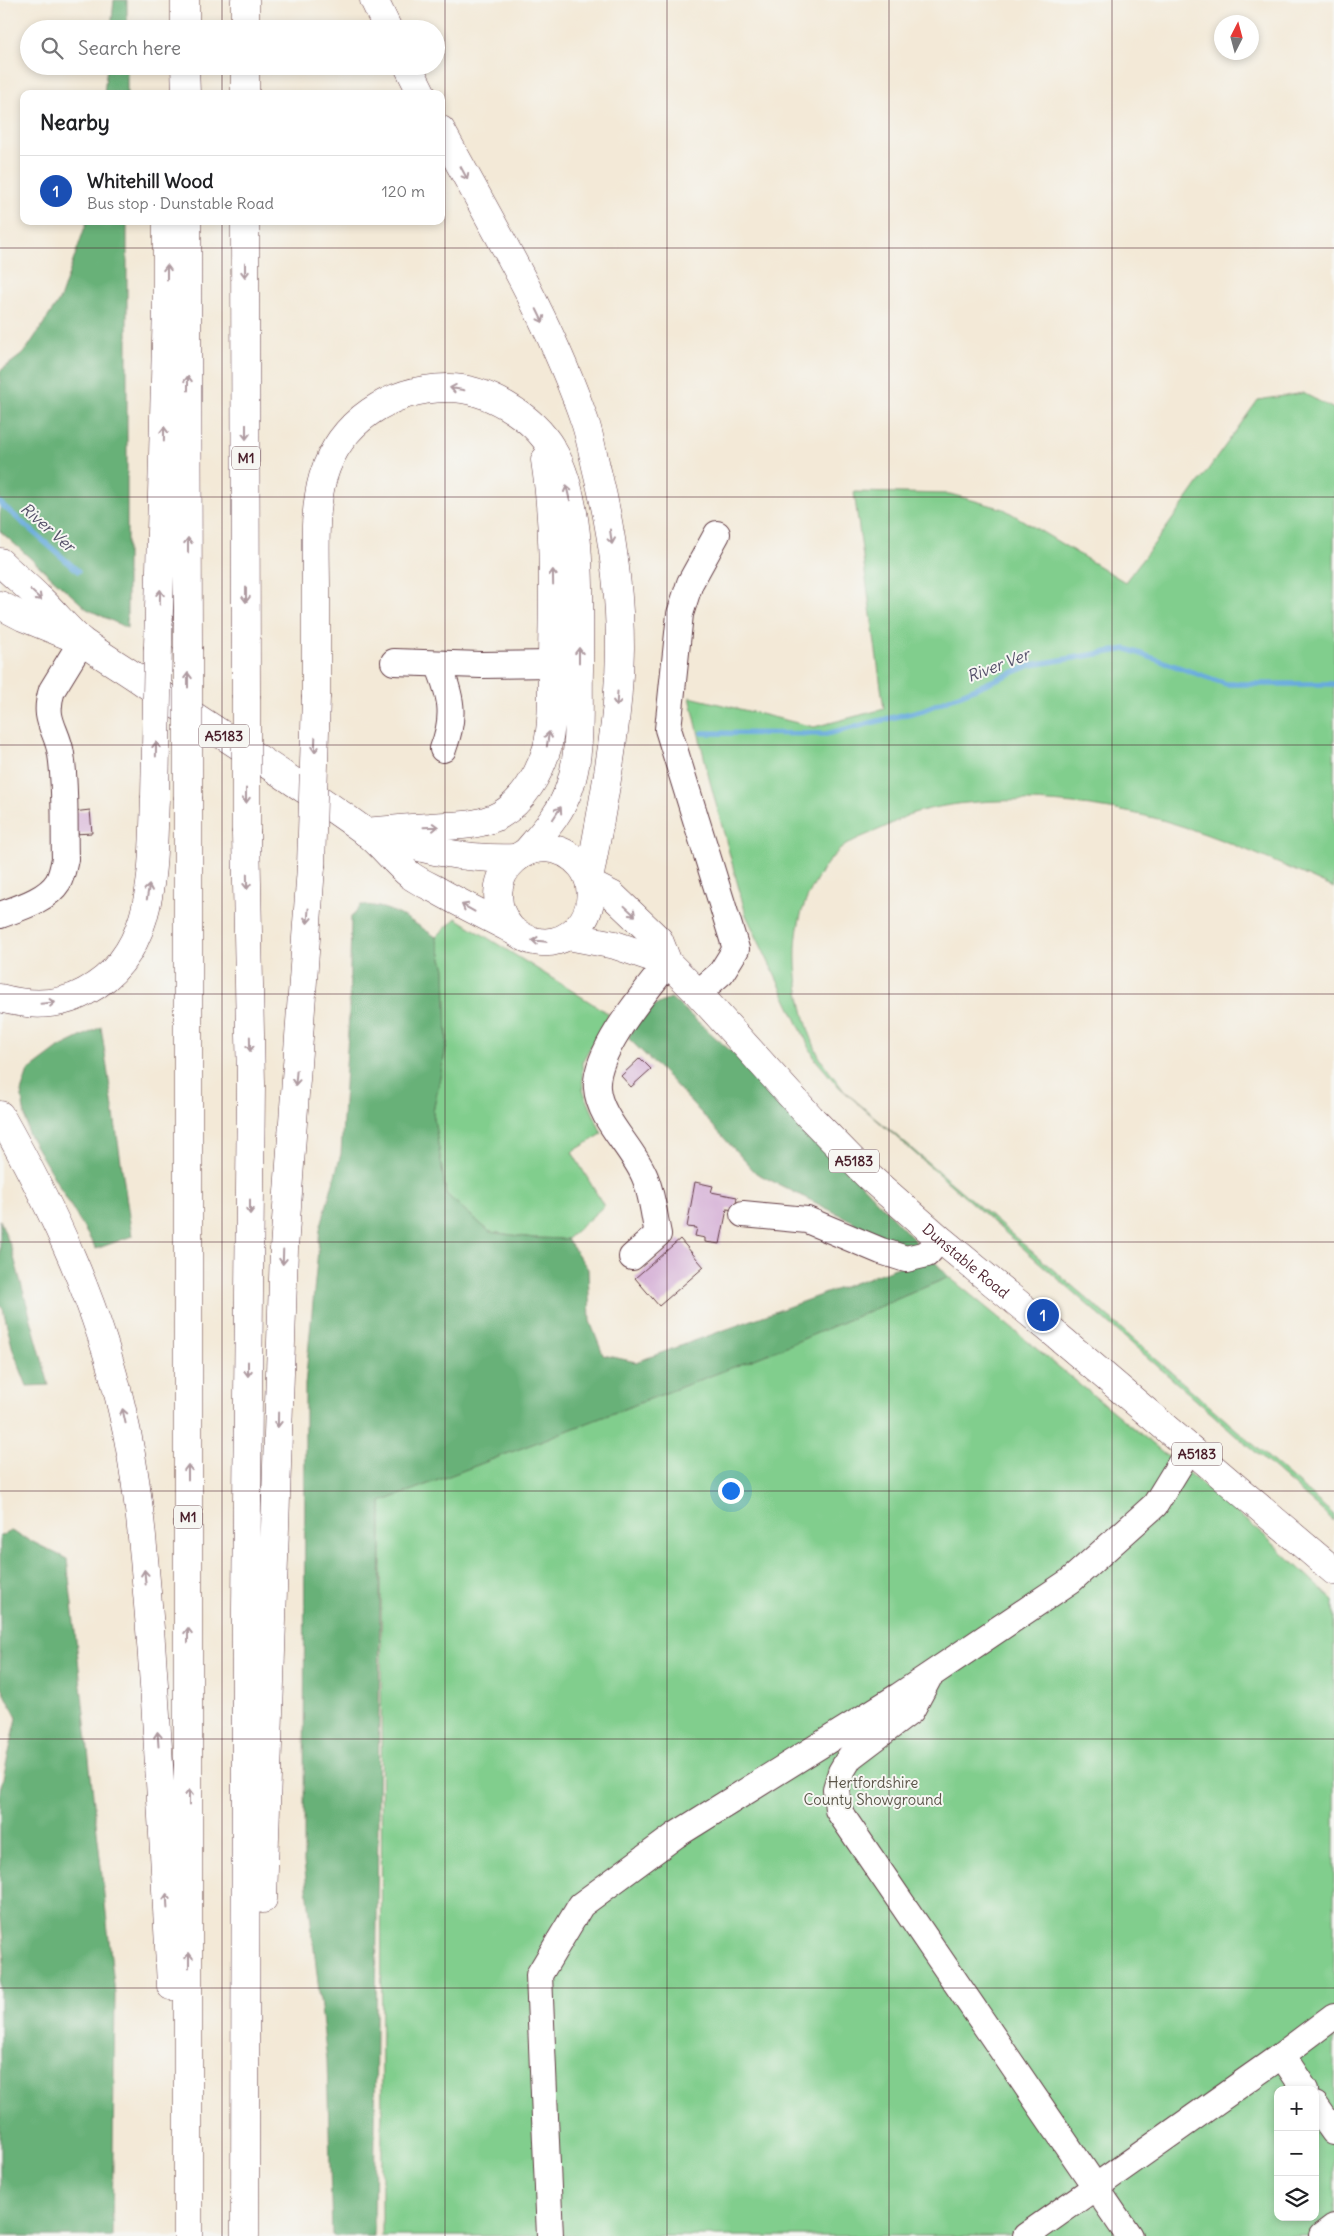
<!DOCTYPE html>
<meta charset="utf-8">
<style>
:root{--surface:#fff;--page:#f2f2f2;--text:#202124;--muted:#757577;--line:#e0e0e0;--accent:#ea580c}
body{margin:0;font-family:Delius,sans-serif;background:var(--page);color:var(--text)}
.controls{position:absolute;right:15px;bottom:15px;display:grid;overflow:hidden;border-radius:10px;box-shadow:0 2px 8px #0003}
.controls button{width:45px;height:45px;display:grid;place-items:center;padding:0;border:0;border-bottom:1px solid var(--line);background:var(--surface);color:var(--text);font:25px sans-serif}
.compass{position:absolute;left:1214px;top:15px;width:45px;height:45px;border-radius:50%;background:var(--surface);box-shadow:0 2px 8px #0003;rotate:6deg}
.you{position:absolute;left:730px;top:1490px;width:18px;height:18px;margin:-12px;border:4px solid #fff;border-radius:50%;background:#1a73e8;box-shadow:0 0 0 8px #1a73e833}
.badge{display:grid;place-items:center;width:32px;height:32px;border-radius:50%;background:var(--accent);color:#fff;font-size:16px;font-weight:700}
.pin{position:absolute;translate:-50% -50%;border:2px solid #fff;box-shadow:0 1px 5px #0006}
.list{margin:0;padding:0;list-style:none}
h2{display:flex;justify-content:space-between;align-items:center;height:65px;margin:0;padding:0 20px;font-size:21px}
h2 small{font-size:16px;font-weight:400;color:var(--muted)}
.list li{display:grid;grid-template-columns:32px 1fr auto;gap:15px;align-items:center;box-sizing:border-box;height:70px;padding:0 20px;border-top:1px solid var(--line)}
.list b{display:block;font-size:19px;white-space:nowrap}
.list p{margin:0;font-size:16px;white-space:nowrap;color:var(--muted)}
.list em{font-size:16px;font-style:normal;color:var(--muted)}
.icon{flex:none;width:28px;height:28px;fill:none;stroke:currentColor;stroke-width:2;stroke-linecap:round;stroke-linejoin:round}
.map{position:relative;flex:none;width:1334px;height:2236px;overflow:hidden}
.search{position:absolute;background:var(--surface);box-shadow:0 2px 8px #0003;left:20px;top:20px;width:425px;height:55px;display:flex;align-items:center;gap:12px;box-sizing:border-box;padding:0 18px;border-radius:28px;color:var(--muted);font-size:19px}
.panel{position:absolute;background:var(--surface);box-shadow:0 2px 8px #0003;left:20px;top:90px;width:425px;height:135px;border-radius:10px}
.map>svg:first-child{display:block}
.green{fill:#81ce8d;stroke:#66765c;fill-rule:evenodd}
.forest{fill:#68b178;stroke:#596852}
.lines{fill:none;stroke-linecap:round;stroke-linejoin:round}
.stream{stroke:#68abdd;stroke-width:5.5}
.building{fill:#d4add5}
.minor-casing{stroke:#633d45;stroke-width:28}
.major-casing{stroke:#633d45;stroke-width:29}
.highway-casing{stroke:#633d45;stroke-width:29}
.minor{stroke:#fff;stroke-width:26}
.major{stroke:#fff;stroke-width:28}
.highway{stroke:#fff;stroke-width:28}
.highway-bridge-casing{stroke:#633d45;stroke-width:29;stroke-linecap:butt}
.highway-bridge{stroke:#fff;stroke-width:28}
.oneway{stroke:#ae9aa0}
.grid{fill:none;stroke:#4a1f2b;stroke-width:1;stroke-opacity:0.55}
.labels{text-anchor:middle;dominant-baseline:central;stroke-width:4;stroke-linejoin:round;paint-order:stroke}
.shield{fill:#f6f6f2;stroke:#7e6067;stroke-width:1}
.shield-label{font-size:14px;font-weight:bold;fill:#4a1f2b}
.street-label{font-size:15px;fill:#4a1f2b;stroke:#f6f6f2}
.park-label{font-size:15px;fill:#5a5448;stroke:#f6f6f2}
.water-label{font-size:16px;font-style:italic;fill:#545069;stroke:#f6f6f2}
</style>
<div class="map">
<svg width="1334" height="2236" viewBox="0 0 1334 2236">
<rect width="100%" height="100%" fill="#f6f6f2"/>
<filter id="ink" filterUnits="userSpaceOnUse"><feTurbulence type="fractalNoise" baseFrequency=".02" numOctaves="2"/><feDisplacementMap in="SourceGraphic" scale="10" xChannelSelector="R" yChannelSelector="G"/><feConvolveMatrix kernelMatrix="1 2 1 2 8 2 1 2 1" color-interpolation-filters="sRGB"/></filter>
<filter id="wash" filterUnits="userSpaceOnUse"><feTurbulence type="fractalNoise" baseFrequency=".0096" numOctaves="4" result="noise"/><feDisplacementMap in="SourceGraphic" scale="20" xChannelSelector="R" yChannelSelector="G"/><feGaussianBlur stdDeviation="1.12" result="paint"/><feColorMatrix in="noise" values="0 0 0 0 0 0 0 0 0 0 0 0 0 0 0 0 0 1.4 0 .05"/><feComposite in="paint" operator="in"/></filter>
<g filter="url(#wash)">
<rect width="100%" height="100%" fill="#f3e9d7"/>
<path class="green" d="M1303 393 1334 409V888C1278 863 1221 837 1162 820 1091 801 988 792 917 812 906 815 895 822 885 827 872 833 857 838 846 845 828 857 813 883 805 903 787 947 798 1008 817 1052 823 1065 835 1078 844 1091L1084 1296 1334 1515V1521L837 1085 815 1059 746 915 709 778 690 697 814 727 884 709 854 492 950 494 1004 509 1125 582 1164 531 1258 400Z
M456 918 609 1014 582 1062 583 1090 602 1134 572 1152 604 1206 567 1239 534 1238 490 1232 446 1194 433 1112 447 1043 445 969 436 937Z
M949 1277 1265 1536 1334 1601V2236H382L381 1502 770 1353ZM1278 2090H1315V2217H1278Z"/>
<path class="forest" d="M114 0H127V29H111Z
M107 66H127V94H104Z
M87 221H127V628L87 609 0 531V371L24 353 60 299Z
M361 905C391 905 411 921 436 937L445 969 447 1043 433 1112 446 1194 490 1232 534 1238 567 1239 588 1269 590 1321 603 1355 636 1362 901 1266 852 1221 756 1173 670 1079 628 1038 644 1011 671 998 760 1077 949 1277 770 1353 381 1502 374 2236H332L327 2060 304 1862 305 1385 320 1229 341 1154 349 1015 351 917Z
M101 1027 132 1236 96 1249 28 1133 21 1092 28 1071 60 1047Z
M0 1220 12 1250 49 1385 27 1386 13 1350 3 1309 0 1306Z
M11 1531 67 1559 115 1994 112 2236H0V1980L5 1962 0 1909V1791L17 1718 0 1684V1536Z"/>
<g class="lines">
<path class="stream" d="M0 503 78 571
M703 733 826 734 923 710 1031 665 1127 649 1226 684H1334"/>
</g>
<g id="blocks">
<path class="building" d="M90 810 92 833 74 834 73 812Z
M640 1058 651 1069 631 1087 621 1076Z
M695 1182 713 1186 711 1192 737 1197 735 1210 727 1209 720 1244 705 1242V1238L695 1236 697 1228 687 1227Z
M680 1239 704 1267 659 1306 635 1278Z"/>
</g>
</g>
<g filter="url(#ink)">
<use href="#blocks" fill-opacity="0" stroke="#633d45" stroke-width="1"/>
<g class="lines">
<defs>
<path id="minor" d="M394 662 481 665 552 664
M438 664C451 696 456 715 443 749
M0 915C19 908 47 900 58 882 62 875 63 867 65 859 64 827 66 786 61 754 57 728 42 721 52 690L82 641
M698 993 721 973 736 949 668 729 680 614 690 583 717 534
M743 1214 807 1220 881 1251 906 1259 927 1254 940 1239
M632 1257 658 1234C654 1216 652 1192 644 1175 632 1147 599 1118 597 1088 594 1051 646 991 668 963
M928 1679 911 1711 850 1757 841 1772 836 1789 838 1810 1129 2236
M1282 2055 1305 2090
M1315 2105 1334 2132
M550 2236 539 1975 581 1905 676 1835 899 1696 1070 1581 1155 1505 1190 1448
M1026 2236 1282 2055 1334 2016
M1322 2236 1334 2227"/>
<g id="major">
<path d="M0 562C12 574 26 585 38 597 54 611 67 630 84 643 104 657 126 670 146 684 218 733 293 779 363 830 381 843 394 862 410 875 418 881 427 885 435 889 459 903 484 915 509 928 518 933 524 939 534 941 567 949 595 919 590 887 589 879 586 872 581 866 539 818 468 877 512 930"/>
<path d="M0 605 23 617 72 637"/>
<path d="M372 834C423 849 461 860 515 858"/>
<path id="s1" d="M590 884 612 895 659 940 668 963 698 993 811 1118 867 1175 940 1239 1060 1338 1334 1571"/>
<path d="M568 936 615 945 668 963"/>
</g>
<path id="highway" d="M185 0V29
M245 0V29
M374 0 388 29
M185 66 186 94
M245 66V94
M408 66 422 94
M441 130C493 226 551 321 586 425 591 442 594 459 598 475 612 532 620 590 620 648 619 726 603 803 589 880
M187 221 188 647
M245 221 246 695
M158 646 167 304V221
M316 696C316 660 316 624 316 589 316 552 313 512 323 477 340 421 390 389 447 388 485 387 533 416 552 449 585 503 579 607 579 670 578 707 582 749 570 786 562 812 544 831 527 851
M365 832C387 830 408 828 430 827 454 825 478 827 500 815 523 802 540 773 547 748 554 720 551 686 552 657 553 592 555 525 545 460
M0 998C29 1006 58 1007 85 992 157 954 152 869 155 798
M0 1115C53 1209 98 1304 122 1410 139 1482 144 1556 150 1629 159 1748 165 1867 171 1986
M263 1899 284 1249 311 867
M188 2236V799
M245 2236 246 1608 251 1084 246 833"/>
</defs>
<use href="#minor" class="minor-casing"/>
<use href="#major" class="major-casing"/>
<use href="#highway" class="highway-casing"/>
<use href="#minor" class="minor"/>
<use href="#major" class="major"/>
<use href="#highway" class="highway"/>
<defs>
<path id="highway-bridge" d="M155 798 158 646
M188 799V647
M246 833V695
M311 867 316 696"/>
</defs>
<use href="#highway-bridge" class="highway-bridge-casing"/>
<use href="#highway-bridge" class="highway-bridge"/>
</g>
<defs><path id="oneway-shaft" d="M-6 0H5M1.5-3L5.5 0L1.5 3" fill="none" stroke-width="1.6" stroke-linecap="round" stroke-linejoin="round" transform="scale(1.25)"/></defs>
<g class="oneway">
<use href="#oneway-shaft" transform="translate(464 173) rotate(62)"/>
<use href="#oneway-shaft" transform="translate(245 270) rotate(90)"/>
<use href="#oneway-shaft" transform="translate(167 272) rotate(-90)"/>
<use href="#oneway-shaft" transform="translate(540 316) rotate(64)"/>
<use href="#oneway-shaft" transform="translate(188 383) rotate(-90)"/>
<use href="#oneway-shaft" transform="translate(457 389) rotate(-170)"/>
<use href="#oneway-shaft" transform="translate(246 432) rotate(90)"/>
<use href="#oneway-shaft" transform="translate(164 434) rotate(-89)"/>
<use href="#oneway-shaft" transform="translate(568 493) rotate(-103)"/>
<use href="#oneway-shaft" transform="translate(611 537) rotate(82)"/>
<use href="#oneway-shaft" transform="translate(188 545) rotate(-90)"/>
<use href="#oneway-shaft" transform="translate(553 577) rotate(-91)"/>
<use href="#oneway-shaft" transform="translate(36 595) rotate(43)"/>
<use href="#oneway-shaft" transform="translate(246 595) rotate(90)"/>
<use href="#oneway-shaft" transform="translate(160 597) rotate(-88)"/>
<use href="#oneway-shaft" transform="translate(579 655) rotate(-90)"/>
<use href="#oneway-shaft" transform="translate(188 680) rotate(-90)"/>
<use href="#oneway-shaft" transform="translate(617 699) rotate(94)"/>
<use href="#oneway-shaft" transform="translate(548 739) rotate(-81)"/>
<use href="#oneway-shaft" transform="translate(315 745) rotate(92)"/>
<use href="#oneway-shaft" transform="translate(156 749) rotate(-89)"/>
<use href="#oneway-shaft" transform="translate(246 796) rotate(90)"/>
<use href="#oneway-shaft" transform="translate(557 813) rotate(-57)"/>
<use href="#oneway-shaft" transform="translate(431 827) rotate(-2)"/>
<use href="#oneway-shaft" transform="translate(247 882) rotate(89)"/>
<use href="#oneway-shaft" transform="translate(148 892) rotate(-81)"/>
<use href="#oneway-shaft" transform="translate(468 908) rotate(-151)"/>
<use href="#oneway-shaft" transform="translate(630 911) rotate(43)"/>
<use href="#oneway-shaft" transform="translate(308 916) rotate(94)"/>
<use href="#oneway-shaft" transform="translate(539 941) rotate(-174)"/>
<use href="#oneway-shaft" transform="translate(48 1003) rotate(-5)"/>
<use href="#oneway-shaft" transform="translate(250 1044) rotate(89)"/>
<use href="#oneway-shaft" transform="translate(296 1078) rotate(95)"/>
<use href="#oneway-shaft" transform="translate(250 1207) rotate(90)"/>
<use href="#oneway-shaft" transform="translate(283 1257) rotate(92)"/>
<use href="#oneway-shaft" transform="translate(248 1369) rotate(90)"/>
<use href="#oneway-shaft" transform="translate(124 1416) rotate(-102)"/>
<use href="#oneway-shaft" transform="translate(278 1420) rotate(91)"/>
<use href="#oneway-shaft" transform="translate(188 1472) rotate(-90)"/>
<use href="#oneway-shaft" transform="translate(145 1577) rotate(-95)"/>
<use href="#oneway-shaft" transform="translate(188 1635) rotate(-90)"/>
<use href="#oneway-shaft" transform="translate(158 1739) rotate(-94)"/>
<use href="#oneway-shaft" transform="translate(189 1797) rotate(-90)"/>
<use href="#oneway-shaft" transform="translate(167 1901) rotate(-93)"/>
<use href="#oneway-shaft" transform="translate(189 1960) rotate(-90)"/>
</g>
</g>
<path class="grid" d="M222 0V29M445 0V2236M667 0V2236M889 0V2236M1112 0V2236M222 66V94M222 221V2236M0 248H1334M0 497H1334M0 745H1334M0 994H1334M0 1242H1334M0 1491H1334M0 1739H1334M0 1988H1334"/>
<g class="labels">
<g class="shield">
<rect x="232" y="446.5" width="28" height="23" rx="4"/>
<rect x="199" y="724.5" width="50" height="23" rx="4"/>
<rect x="829" y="1149.5" width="50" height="23" rx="4"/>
<rect x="1172" y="1442.5" width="50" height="23" rx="4"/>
<rect x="174" y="1505.5" width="28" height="23" rx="4"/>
</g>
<g class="shield-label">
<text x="246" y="458">M1</text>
<text x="224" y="736">A5183</text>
<text x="854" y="1161">A5183</text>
<text x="1197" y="1454">A5183</text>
<text x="188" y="1517">M1</text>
</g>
<g class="street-label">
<text stroke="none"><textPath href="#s1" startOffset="536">Dunstable Road</textPath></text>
</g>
<g class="park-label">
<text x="873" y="1782">Hertfordshire<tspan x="873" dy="17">County Showground</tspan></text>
</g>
<g class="water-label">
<text transform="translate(48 527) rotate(41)">River Ver</text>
<text transform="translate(998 665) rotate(-21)">River Ver</text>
</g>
</g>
</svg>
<div class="controls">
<button>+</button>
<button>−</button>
<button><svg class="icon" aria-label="layers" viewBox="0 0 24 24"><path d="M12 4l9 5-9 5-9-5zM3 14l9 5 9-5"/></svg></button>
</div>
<svg class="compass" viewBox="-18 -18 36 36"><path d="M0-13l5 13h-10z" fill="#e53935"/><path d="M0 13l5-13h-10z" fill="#757577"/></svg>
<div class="you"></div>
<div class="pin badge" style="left:1043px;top:1315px;background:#1a4fb4">1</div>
<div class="search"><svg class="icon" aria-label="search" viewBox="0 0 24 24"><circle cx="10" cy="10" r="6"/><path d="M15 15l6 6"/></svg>Search here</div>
<section class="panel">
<h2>Nearby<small></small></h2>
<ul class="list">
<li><span class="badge" style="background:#1a4fb4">1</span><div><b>Whitehill Wood</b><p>Bus stop · Dunstable Road</p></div><em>120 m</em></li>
</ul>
</section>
</div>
